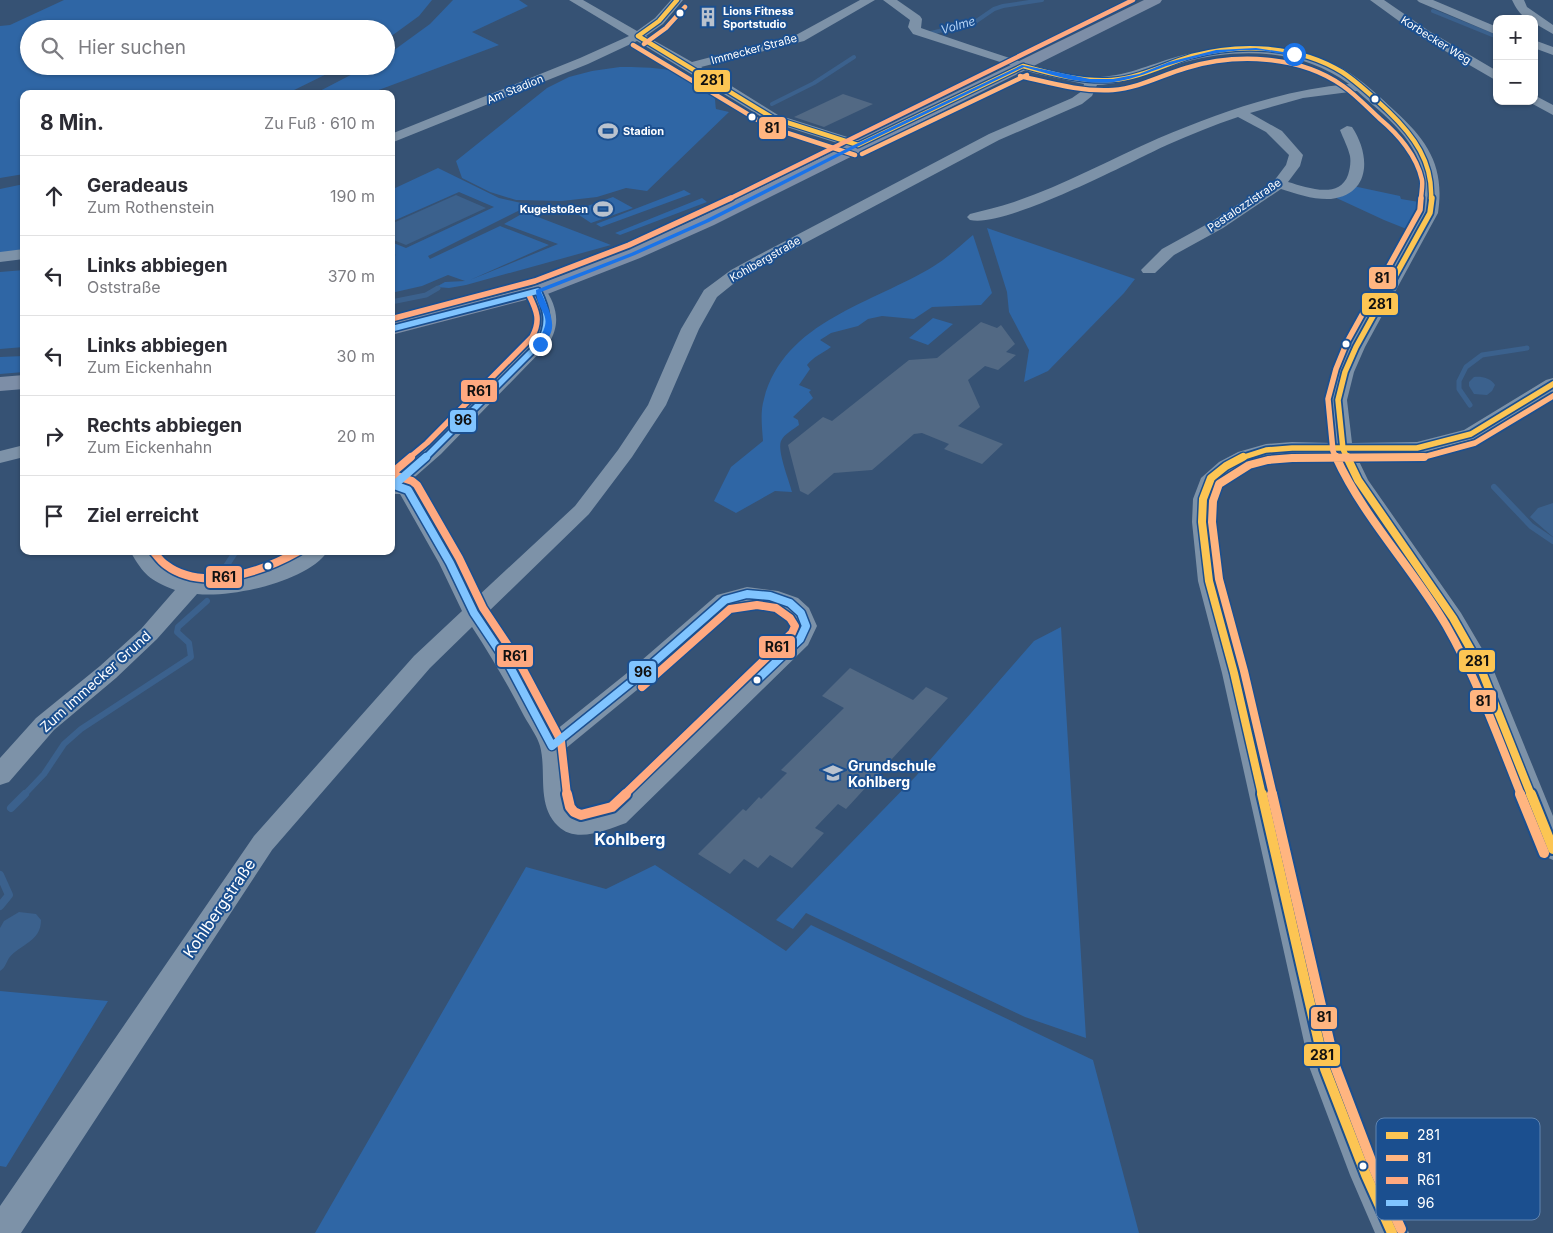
<!DOCTYPE html>
<html lang="de">
<meta charset="utf-8">
<style>
:root{--surface:#fff;--page:#f7f7f7;--text:#2b2b33;--muted:#7c7c81;--line:#e1e1e2}
body{margin:0;font-family:Inter,sans-serif;background:var(--page);color:var(--text)}
.controls{position:absolute;right:15px;top:15px;display:grid;overflow:hidden;border-radius:10px;box-shadow:0 1px 4px #0004}
.controls button{width:45px;height:45px;display:grid;place-items:center;padding:0;border:0;border-bottom:1px solid var(--line);background:var(--surface);color:var(--text);font:25px sans-serif}
.stop{position:absolute;width:15px;height:15px;margin:-11px;border:4px solid #1a73e8;border-radius:50%;background:#fff}
.stop.end{background:#1a73e8;border-color:#fff;box-shadow:0 1px 5px #0008}
.list{margin:0;padding:0;list-style:none}
h2{display:flex;justify-content:space-between;align-items:center;height:65px;margin:0;padding:0 20px;font-size:21px}
h2 small{font-size:16px;font-weight:400;color:var(--muted)}
.list li{display:grid;grid-template-columns:32px 1fr auto;gap:15px;align-items:center;box-sizing:border-box;height:80px;padding:0 20px;border-top:1px solid var(--line)}
.list b{display:block;font-size:19px;white-space:nowrap}
.list p{margin:0;font-size:16px;white-space:nowrap;color:var(--muted)}
.list em{font-size:16px;font-style:normal;color:var(--muted)}
.icon{flex:none;width:28px;height:28px;fill:none;stroke:currentColor;stroke-width:2;stroke-linecap:round;stroke-linejoin:round}
.map{position:relative;flex:none;width:1553px;height:1233px;overflow:hidden}
.search{position:absolute;background:var(--surface);box-shadow:0 1px 4px #0004;left:20px;top:20px;width:375px;height:55px;display:flex;align-items:center;gap:12px;box-sizing:border-box;padding:0 18px;border-radius:28px;color:var(--muted);font-size:19px}
.panel{position:absolute;background:var(--surface);box-shadow:0 1px 4px #0004;left:20px;top:90px;width:375px;height:465px;border-radius:10px}
.map>svg:first-child{display:block}
.green{fill:#2f66a5}
.water{fill:#3b618d}
.lines{fill:none;stroke-linecap:round;stroke-linejoin:round}
.stream-far3{stroke:#3b618d;stroke-width:4}
.stream-far2{stroke:#3b618d;stroke-width:5}
.stream-far1{stroke:#3b618d;stroke-width:6}
.stream{stroke:#3b618d;stroke-width:8}
.building{fill:#526984}
.minor{fill:#7d92a8;fill-rule:evenodd}
.major{fill:#7d8ea7;fill-rule:evenodd}
.bus-1-far3-casing{stroke:#1b4f8f;stroke-width:7}
.bus-1-far2-casing{stroke:#1b4f8f;stroke-width:9}
.bus-1-far1-casing{stroke:#1b4f8f;stroke-width:11}
.bus-1-casing{stroke:#1b4f8f;stroke-width:14}
.bus-2-far3-casing{stroke:#1b4f8f;stroke-width:7}
.bus-2-far2-casing{stroke:#1b4f8f;stroke-width:9}
.bus-2-far1-casing{stroke:#1b4f8f;stroke-width:11}
.bus-2-casing{stroke:#1b4f8f;stroke-width:14}
.bus-3-far3-casing{stroke:#1b4f8f;stroke-width:7}
.bus-3-far2-casing{stroke:#1b4f8f;stroke-width:9}
.bus-3-far1-casing{stroke:#1b4f8f;stroke-width:11}
.bus-3-casing{stroke:#1b4f8f;stroke-width:14}
.bus-4-far1-casing{stroke:#1b4f8f;stroke-width:9}
.bus-4-casing{stroke:#1b4f8f;stroke-width:11}
.bus-1-far3{stroke:#fcc553;stroke-width:4.5}
.bus-1-far2{stroke:#fcc553;stroke-width:5.5}
.bus-1-far1{stroke:#fcc553;stroke-width:8}
.bus-1{stroke:#fcc553;stroke-width:10}
.bus-2-far3{stroke:#ffb580;stroke-width:4.5}
.bus-2-far2{stroke:#ffb580;stroke-width:5.5}
.bus-2-far1{stroke:#ffb580;stroke-width:8}
.bus-2{stroke:#ffb580;stroke-width:10}
.bus-3-far3{stroke:#ffa980;stroke-width:4.5}
.bus-3-far2{stroke:#ffa980;stroke-width:5.5}
.bus-3-far1{stroke:#ffa980;stroke-width:8}
.bus-3{stroke:#ffa980;stroke-width:10}
.bus-4-far1{stroke:#80c4ff;stroke-width:5.5}
.bus-4{stroke:#80c4ff;stroke-width:8}
.route{fill:#1a73e8}
.bus-dot{fill:#fff;stroke:#1b4f8f;stroke-width:2}
.labels{text-anchor:middle;dominant-baseline:central;stroke-width:4;stroke-linejoin:round;paint-order:stroke}
.far-poi-label{font-size:11px;font-weight:bold;fill:#fff;stroke:#1b4f8f;text-anchor:start}
.far-street-label{font-size:11px;fill:#fff;stroke:#1b4f8f}
.far-water-label{font-size:12px;font-style:italic;fill:#b5d3f5;stroke:#1b4f8f}
.street-label{font-size:14px;fill:#fff;stroke:#1b4f8f}
.poi-label{font-size:14px;font-weight:bold;fill:#fff;stroke:#1b4f8f;text-anchor:start}
.quarter-label{font-size:16px;font-weight:bold;fill:#fff;stroke:#1b4f8f}
.near-street-label{font-size:16px;fill:#fff;stroke:#1b4f8f}
.key{fill:#1b4f8f;stroke:#5f84b1;stroke-width:1}
.key-label{font-size:14px;fill:#fff}
.line-badge{stroke:#1b4f8f;stroke-width:2}
.pale-badge-label{font-size:14px;text-anchor:middle;font-weight:bold;fill:#111}
</style>
<div class="map">
<svg width="1553" height="1233" viewBox="0 0 1553 1233">
<rect width="100%" height="100%" fill="#365274"/>
<path class="green" d="M64 0H432L419 16 386 40V29H29V66H343L286 94H24V174L0 178V26L10 25Z
M453 0H519L528 6 472 32 499 45 368 94H314L368 66H386V56L430 24Z
M620 67C646 67 700 67 713 94 716 99 715 104 716 109L729 112 647 191 626 188 597 197 562 201 516 200 490 192 462 178 456 161 547 88 569 77 592 71Z
M438 168 499 198 530 205 428 256 430 259 500 226 549 245 470 280 558 244 504 224 525 212 611 245 466 285 449 288 436 287 445 282 465 281 448 275 422 286 391 293V257L396 255 391 252V242L406 248 494 207 459 192 391 222V190Z
M24 184V251L0 253V189Z
M1353 186 1400 196 1401 199 1419 202 1417 216 1409 230 1384 220 1330 195Z
M684 190 691 194 601 227 596 224Z
M613 197 633 208 591 223 573 211Z
M702 198 707 202 620 235 615 233Z
M987 228 1135 279 1124 293 1048 371 1024 382 1029 350 1009 312 1007 292Z
M973 235 992 293 981 305 932 307 914 319 882 316 868 319 858 326 831 333 820 340 831 347C823 353 813 357 807 365L810 369 799 385 811 390 809 392 813 398 793 417 798 420 799 425C794 429 784 434 781 441 777 451 789 480 792 492L775 491 736 513 714 501 731 467 763 441C762 427 760 412 764 399 784 321 874 303 934 266 947 258 960 246 973 235Z
M24 270V347L0 349V272Z
M933 318 953 324 928 345 909 338Z
M24 356V372L0 374V357Z
M1061 627 1086 1038 1025 1017 806 913 793 929 776 920 916 776 1034 641Z
M655 865 786 951 811 925 1093 1060 1139 1233H315L526 867 606 889Z
M0 991 108 1001 6 1167 0 1166Z"/>
<path class="water" d="M456 195 486 208 406 245 391 239V224Z
M1474 377C1481 376 1491 378 1495 385L1492 391 1487 395 1474 394 1469 386V382Z
M1553 503V537L1530 517 1538 508Z
M19 912 36 914 41 920C41 942 20 944 9 958 6 963 5 968 0 971V928L4 921Z"/>
<g class="lines">
<path class="stream-far3" d="M1433 11 1497 37
M931 33 975 22 994 9 1003 6 1042 0
M772 104 814 83 854 57"/>
<path class="stream-far2" d="M391 302 426 295 438 288
M1470 405 1459 389V381L1466 367 1482 355 1527 348"/>
<path class="stream-far1" d="M1494 487 1531 526 1553 541
M221 574 236 551
M24 795 44 774 64 744 81 729 191 657 189 643 177 632 178 627 207 601"/>
<path class="stream" d="M11 808 25 794
M0 875 9 895 0 906"/>
</g>
<path class="building" d="M843 94 873 104 824 127 794 117Z
M981 322 997 328 1001 325 1015 344 1006 352 1016 355 998 370 985 366 968 380 980 407 958 426 1003 444 982 464 944 449 949 444 922 433 914 434 872 470 834 473 808 495 800 491 788 445 823 417 832 421 909 360 937 358Z
M850 668 913 700 926 687 948 698 846 809 838 804 815 828 824 833 792 868 770 855 758 868 744 859 730 874 698 854 743 809 746 811 759 797 761 799 787 773 781 770 844 708 822 696Z"/>
<g class="lines">
<path class="minor" d="M569 0H583L637 31 655 18 671 0H683L663 24 646 36 692 62 796 35 860 0H875L804 41 701 67 778 115 863 142 865 145 863 148H853L768 121 637 41 588 64 391 143V134L580 58 629 36Z
M883 0H897L920 16 922 19 921 28C955 40 988 51 1022 62 1045 69 1068 76 1092 77 1122 78 1148 65 1176 57 1232 42 1294 40 1345 70 1363 81 1379 96 1395 111 1428 141 1445 167 1438 213L1365 347 1354 372 1347 400 1352 443 1417 442 1464 430 1546 380 1553 378V392L1478 438 1417 454 1356 455 1368 480 1461 613 1491 664 1553 816V860L1544 856 1540 849 1467 664 1443 621 1348 480 1336 455 1292 454 1267 456 1252 460 1233 470 1220 481 1213 499 1212 522 1220 581 1246 673 1340 1069 1380 1170 1409 1233H1375L1350 1175 1310 1069 1222 673 1198 581 1192 522 1193 499 1201 478 1219 462 1238 452 1266 444 1292 442 1333 443 1329 400 1336 372 1347 347 1422 213C1433 152 1399 128 1357 91L1303 98 1250 113 1282 131 1303 155 1300 166 1288 182C1306 187 1339 200 1348 175 1350 169 1351 162 1350 156 1348 147 1343 138 1340 130L1347 126 1352 127C1370 154 1372 194 1331 199 1314 200 1297 194 1281 189L1223 228 1174 255 1155 273H1143L1141 270 1162 249 1211 222 1274 181 1286 165 1289 155 1266 132 1238 117C1214 125 1190 135 1167 145 1130 162 1004 229 970 220L967 217 970 214C984 210 999 207 1014 202 1064 185 1111 159 1159 138 1220 112 1283 90 1349 84 1302 49 1240 47 1185 62 1155 71 1128 84 1097 85L1092 96 1082 104 999 140 743 276 717 297 699 329 666 405 632 457 589 514 486 614 518 661 556 730 627 673 717 595 747 587 778 591 798 598 809 608 817 626 808 645 626 823C606 830 576 844 558 826 536 805 547 772 540 746 537 736 529 725 524 716 508 685 491 656 472 627L430 668 272 850 21 1233H0V1206L254 836 414 656 462 611 439 563 400 494H391V477L427 446 533 340C544 322 537 309 530 291L532 287H544C557 306 561 323 549 343L441 454 408 483 415 486 418 490 461 563 477 597 575 506 618 450 648 405 681 329 704 290 731 270 753 258 989 134 1072 98 1082 91 1084 84 1034 73 913 34 908 27 910 20ZM747 601C768 603 787 604 795 626L791 635 608 809C600 811 588 816 580 814 567 811 566 762 565 749L643 685 733 605Z
M1370 0H1384L1429 31 1497 71V81L1421 37Z
M1417 0H1433L1497 27V35L1419 2Z
M1512 0H1524L1527 7 1553 25V34L1534 23V19C1522 19 1517 10 1512 0Z
M1534 40 1553 47V55L1534 48Z
M1534 95 1553 105V115L1529 102 1534 101Z
M24 249V259L0 262V252Z
M24 445V457L0 463V451Z
M130 551H152C177 592 236 584 274 568 284 564 292 556 301 552 308 549 320 551 328 551 307 582 231 598 197 594L157 639 116 678 54 730 9 782 0 785V758L36 718 100 666 141 629 175 590C149 580 144 575 130 551Z"/>
<path class="major" d="M1144 0H1162L1160 3 714 225 640 258 545 295 391 335V322L531 287 626 250 700 217Z
M24 375V389L0 391V377Z"/>
<defs>
<path id="bus-1-far3" d="M638 36 773 118 858 145
M638 36 659 21 677 0
M1023 66C1052 74 1082 82 1112 80 1140 78 1165 64 1192 56 1240 43 1298 45 1342 72 1359 83 1374 98 1388 111 1414 136 1433 162 1431 199
M858 145 1023 66"/>
<path id="bus-1-far2" d="M1241 458 1266 450 1292 448H1417L1471 434 1553 384
M1347 458 1343 449 1338 400 1345 372 1356 347 1430 213 1432 198"/>
<path id="bus-1-far1" d="M1243 457 1226 466 1211 478 1203 499 1202 522 1209 581 1234 673 1262 795
M1347 457 1358 480 1453 618 1479 664 1531 795"/>
<path id="bus-1" d="M1262 794 1325 1069 1366 1175 1392 1233
M1531 794 1553 849"/>
<path id="bus-2-far3" d="M644 44 666 28 685 7
M633 45 769 127 855 155
M1020 76C1051 83 1081 92 1113 90 1139 88 1162 75 1186 68 1236 53 1299 55 1343 86 1356 95 1368 108 1380 119 1398 134 1417 156 1422 180 1423 186 1421 194 1421 199
M862 154 1027 75"/>
<path id="bus-2-far2" d="M1290 458H1420L1475 443 1553 396
M1336 458 1333 451 1328 399 1336 369 1347 342 1420 210 1421 198"/>
<path id="bus-2-far1" d="M1336 457C1364 518 1412 567 1446 625 1477 679 1498 737 1521 795
M1273 795 1244 671 1219 579 1212 522 1213 501 1219 484 1249 465 1268 460 1292 458 1424 457"/>
<path id="bus-2" d="M1272 794 1335 1066 1375 1171 1401 1229
M1520 794 1544 853"/>
<path id="bus-3-far3" d="M729 199 1133 0"/>
<path id="bus-3-far2" d="M391 319 535 281 629 245 731 198
M409 458 427 443 532 337C541 321 537 311 529 295"/>
<path id="bus-3-far1" d="M391 474 411 457
M397 476 412 481 417 485 459 558 483 608 519 662 561 741 567 795
M153 551C157 556 161 562 166 565 203 593 264 571 299 551
M624 795 792 633 795 626 790 618 776 608 757 605 730 609 642 687"/>
<path id="bus-3" d="M567 794 570 807 574 812 581 815 612 807 626 794"/>
<path id="bus-4-far1" d="M391 329 538 291C547 310 550 323 540 343L425 458"/>
<path id="bus-4" d="M426 457 394 485 408 490 450 563 474 613 510 667 552 746 635 679 725 600 747 594 770 596 790 603 801 613 806 626 800 639 757 680"/>
</defs>
<use href="#bus-1-far3" class="bus-1-far3-casing"/>
<use href="#bus-1-far2" class="bus-1-far2-casing"/>
<use href="#bus-1-far1" class="bus-1-far1-casing"/>
<use href="#bus-1" class="bus-1-casing"/>
<use href="#bus-2-far3" class="bus-2-far3-casing"/>
<use href="#bus-2-far2" class="bus-2-far2-casing"/>
<use href="#bus-2-far1" class="bus-2-far1-casing"/>
<use href="#bus-2" class="bus-2-casing"/>
<use href="#bus-3-far3" class="bus-3-far3-casing"/>
<use href="#bus-3-far2" class="bus-3-far2-casing"/>
<use href="#bus-3-far1" class="bus-3-far1-casing"/>
<use href="#bus-3" class="bus-3-casing"/>
<use href="#bus-4-far1" class="bus-4-far1-casing"/>
<use href="#bus-4" class="bus-4-casing"/>
<use href="#bus-1-far3" class="bus-1-far3"/>
<use href="#bus-1-far2" class="bus-1-far2"/>
<use href="#bus-1-far1" class="bus-1-far1"/>
<use href="#bus-1" class="bus-1"/>
<use href="#bus-2-far3" class="bus-2-far3"/>
<use href="#bus-2-far2" class="bus-2-far2"/>
<use href="#bus-2-far1" class="bus-2-far1"/>
<use href="#bus-2" class="bus-2"/>
<use href="#bus-3-far3" class="bus-3-far3"/>
<use href="#bus-3-far2" class="bus-3-far2"/>
<use href="#bus-3-far1" class="bus-3-far1"/>
<use href="#bus-3" class="bus-3"/>
<use href="#bus-4-far1" class="bus-4-far1"/>
<use href="#bus-4" class="bus-4"/>
</g>
<path class="route" d="M1256 48 1296 54 1294 55C1282 54 1269 51 1256 50 1228 49 1199 56 1173 64 1153 70 1136 79 1114 82 1084 86 1053 75 1024 67L859 146 709 222 635 255 541 292C549 310 562 332 540 345L536 344C557 312 537 316 536 290L631 253 705 220 856 144 1022 65 1090 79H1113L1139 74 1169 62 1216 50Z"/>
<defs>
<symbol id="building-bare" viewBox="-9 -9 18 18"><path d="M-4-6H4V6H1V3H-1V6H-4ZM-2.5-4.3h1.7v1.8h-1.7ZM.8-4.3h1.7v1.8H.8ZM-2.5-1h1.7V.8h-1.7ZM.8-1h1.7V.8H.8Z" fill="#b9c2ce" stroke="#1b4f8f" stroke-width="2.5" paint-order="stroke"/></symbol>
<symbol id="stadium-bare" viewBox="-9 -9 18 18"><path d="M0-5a6.5 5 0 1 0 0 10a6.5 5 0 1 0 0-10ZM-3.5-1.8h7v3.6h-7Z" fill="#b9c2ce" stroke="#1b4f8f" stroke-width="2.5" paint-order="stroke"/></symbol>
<symbol id="school-bare" viewBox="-9 -9 18 18"><path d="M0-5L7-2L0 1L-7-2ZM-4 1L0 2.5L4 1V4Q0 6-4 4Z" fill="#b9c2ce" stroke="#1b4f8f" stroke-width="2.5" paint-order="stroke"/></symbol>
</defs>
<g fill-rule="evenodd">
<use href="#building-bare" x="694" y="3" width="28" height="28"/>
<use href="#stadium-bare" x="594" y="117" width="28" height="28"/>
<use href="#stadium-bare" x="589" y="195" width="28" height="28"/>
<use href="#school-bare" x="819" y="759" width="28" height="28"/>
</g>
<g class="bus-dot">
<circle cx="680" cy="13" r="4.5"/>
<circle cx="1375" cy="99" r="4.5"/>
<circle cx="752" cy="117" r="4.5"/>
<circle cx="1346" cy="344" r="4.5"/>
<circle cx="268" cy="566" r="4.5"/>
<circle cx="757" cy="680" r="4.5"/>
<circle cx="1363" cy="1166" r="4.5"/>
</g>
<g class="labels">
<g class="far-poi-label">
<text x="723" y="11">Lions Fitness<tspan x="723" dy="13">Sportstudio</tspan></text>
<text x="623" y="131">Stadion</text>
<text x="588" y="209" text-anchor="end">Kugelstoßen</text>
</g>
<g class="far-street-label">
<text transform="translate(1436 40) rotate(32)">Korbecker Weg</text>
<text transform="translate(754 49) rotate(-15)">Immecker Straße</text>
<text transform="translate(515 89) rotate(-22)">Am Stadion</text>
<text transform="translate(1244 205) rotate(-34)">Pestalozzistraße</text>
<text transform="translate(765 259) rotate(-30)">Kohlbergstraße</text>
</g>
<g class="far-water-label">
<text transform="translate(958 25) rotate(-16)">Volme</text>
</g>
<g class="street-label">
<text transform="translate(95 681) rotate(-42)">Zum Immecker Grund</text>
</g>
<g class="poi-label">
<text x="848" y="765">Grundschule<tspan x="848" dy="16">Kohlberg</tspan></text>
</g>
<g class="quarter-label">
<text x="630" y="839">Kohlberg</text>
</g>
<g class="near-street-label">
<text transform="translate(219 908) rotate(-56)">Kohlbergstraße</text>
</g>
</g>
<rect x="1376" y="1118" width="164" height="102" rx="8" class="key"/>
<rect x="1386" y="1132" width="22" height="7" fill="#fcc553"/>
<rect x="1386" y="1155" width="22" height="6" fill="#ffb580"/>
<rect x="1386" y="1177" width="22" height="7" fill="#ffa980"/>
<rect x="1386" y="1200" width="22" height="6" fill="#80c4ff"/>
<g class="key-label">
<text x="1417" y="1140">281</text>
<text x="1417" y="1163">81</text>
<text x="1417" y="1185">R61</text>
<text x="1417" y="1208">96</text>
</g>
<g class="line-badge">
<rect x="693" y="69" width="38" height="24" rx="5" fill="#fcc553"/>
<rect x="758" y="116" width="29" height="24" rx="5" fill="#ffb580"/>
<rect x="1368" y="266" width="29" height="24" rx="5" fill="#ffb580"/>
<rect x="1361" y="292" width="38" height="24" rx="5" fill="#fcc553"/>
<rect x="460" y="379" width="38" height="24" rx="5" fill="#ffa980"/>
<rect x="449" y="409" width="28" height="24" rx="5" fill="#80c4ff"/>
<rect x="205" y="565" width="38" height="24" rx="5" fill="#ffa980"/>
<rect x="758" y="635" width="38" height="24" rx="5" fill="#ffa980"/>
<rect x="496" y="644" width="38" height="24" rx="5" fill="#ffa980"/>
<rect x="1458" y="649" width="38" height="24" rx="5" fill="#fcc553"/>
<rect x="628" y="660" width="29" height="24" rx="5" fill="#80c4ff"/>
<rect x="1469" y="689" width="28" height="24" rx="5" fill="#ffb580"/>
<rect x="1310" y="1006" width="28" height="24" rx="5" fill="#ffb580"/>
<rect x="1303" y="1043" width="38" height="24" rx="5" fill="#fcc553"/>
</g>
<g class="pale-badge-label">
<text x="712" y="85">281</text>
<text x="772" y="133">81</text>
<text x="1382" y="283">81</text>
<text x="1380" y="309">281</text>
<text x="479" y="396">R61</text>
<text x="463" y="425">96</text>
<text x="224" y="582">R61</text>
<text x="777" y="652">R61</text>
<text x="515" y="661">R61</text>
<text x="1477" y="666">281</text>
<text x="643" y="677">96</text>
<text x="1483" y="706">81</text>
<text x="1324" y="1022">81</text>
<text x="1322" y="1060">281</text>
</g>
</svg>
<div class="controls">
<button>+</button>
<button>−</button>
</div>
<div class="stop" style="left:1294px;top:54px"></div>
<div class="stop end" style="left:540px;top:344px"></div>
<div class="search"><svg class="icon" aria-label="search" viewBox="0 0 24 24"><circle cx="10" cy="10" r="6"/><path d="M15 15l6 6"/></svg>Hier suchen</div>
<section class="panel">
<h2>8 Min.<small>Zu Fuß · 610 m</small></h2>
<ul class="list">
<li><svg class="icon" aria-label="ahead" viewBox="0 0 24 24"><path d="M12 20V5M6 11l6-6 6 6"/></svg><div><b>Geradeaus</b><p>Zum Rothenstein</p></div><em>190 m</em></li>
<li><svg class="icon" aria-label="left" viewBox="0 0 24 24"><path d="M17 20v-9H6M10 6l-5 5 5 5"/></svg><div><b>Links abbiegen</b><p>Oststraße</p></div><em>370 m</em></li>
<li><svg class="icon" aria-label="left" viewBox="0 0 24 24"><path d="M17 20v-9H6M10 6l-5 5 5 5"/></svg><div><b>Links abbiegen</b><p>Zum Eickenhahn</p></div><em>30 m</em></li>
<li><svg class="icon" aria-label="right" viewBox="0 0 24 24"><path d="M7 20v-9h11M14 6l5 5-5 5"/></svg><div><b>Rechts abbiegen</b><p>Zum Eickenhahn</p></div><em>20 m</em></li>
<li><svg class="icon" aria-label="arrive" viewBox="0 0 24 24"><path d="M6 21V4h12l-3 4 3 4H6"/></svg><div><b>Ziel erreicht</b></div></li>
</ul>
</section>
</div>
